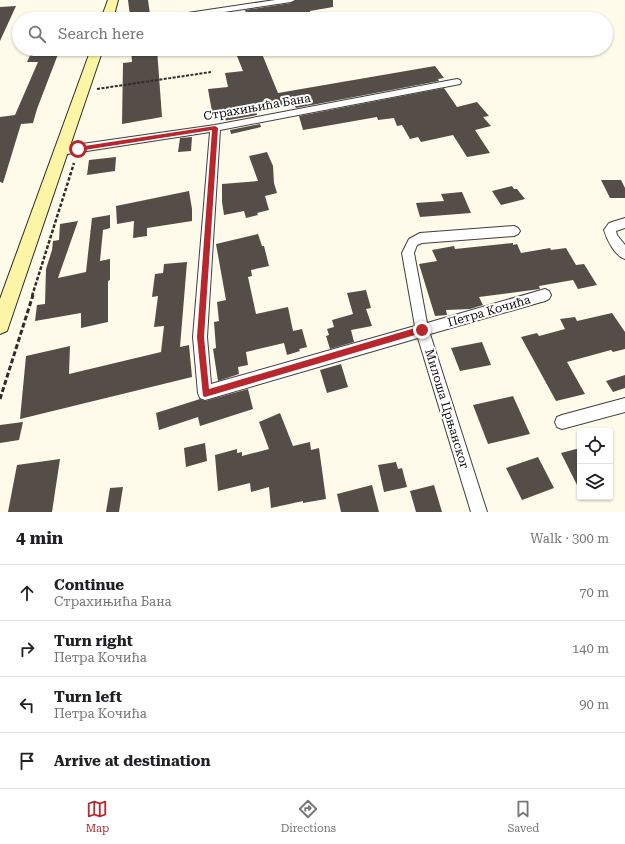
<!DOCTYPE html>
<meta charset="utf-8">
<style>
:root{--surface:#fff;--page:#f2f2f2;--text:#202124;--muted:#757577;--line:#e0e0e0;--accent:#b7272b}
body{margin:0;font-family:"Roboto Serif",serif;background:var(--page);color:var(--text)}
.controls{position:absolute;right:12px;bottom:12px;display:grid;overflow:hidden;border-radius:4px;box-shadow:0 1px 3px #0004}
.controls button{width:36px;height:36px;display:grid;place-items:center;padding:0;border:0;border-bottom:1px solid var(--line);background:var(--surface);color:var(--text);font:20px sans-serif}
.stop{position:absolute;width:12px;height:12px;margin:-9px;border:3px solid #b7272b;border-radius:50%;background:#fff}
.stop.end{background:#b7272b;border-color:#fff;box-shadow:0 1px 4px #0008}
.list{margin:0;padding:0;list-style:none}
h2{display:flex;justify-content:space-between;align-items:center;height:52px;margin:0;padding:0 16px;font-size:17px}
h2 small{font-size:13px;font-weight:400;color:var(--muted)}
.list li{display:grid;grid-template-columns:26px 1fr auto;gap:12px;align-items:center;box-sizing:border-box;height:56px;padding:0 16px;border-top:1px solid var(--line)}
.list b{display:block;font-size:15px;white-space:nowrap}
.list p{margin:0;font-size:13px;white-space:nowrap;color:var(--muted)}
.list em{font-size:13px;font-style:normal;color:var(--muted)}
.icon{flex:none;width:22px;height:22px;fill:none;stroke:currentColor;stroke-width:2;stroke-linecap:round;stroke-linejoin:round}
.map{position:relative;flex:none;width:625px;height:512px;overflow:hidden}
.search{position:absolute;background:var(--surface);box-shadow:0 1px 3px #0004;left:12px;right:12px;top:12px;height:44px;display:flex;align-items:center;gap:10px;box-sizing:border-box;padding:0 14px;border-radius:22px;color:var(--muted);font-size:15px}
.sheet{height:276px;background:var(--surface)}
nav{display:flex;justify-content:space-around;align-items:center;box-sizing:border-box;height:56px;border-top:1px solid var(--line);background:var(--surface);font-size:11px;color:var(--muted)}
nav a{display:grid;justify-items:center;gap:2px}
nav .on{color:var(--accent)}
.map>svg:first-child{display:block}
.building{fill:#544d48}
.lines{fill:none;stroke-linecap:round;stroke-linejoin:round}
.street-casing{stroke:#3e3e3e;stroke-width:2}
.secondary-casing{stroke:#2d2d2d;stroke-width:2}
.path-far2{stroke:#2d2d2d;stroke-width:2;stroke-dasharray:3 1.5;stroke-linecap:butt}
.path-far1{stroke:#2d2d2d;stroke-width:2.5;stroke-dasharray:3.5 2;stroke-linecap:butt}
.path{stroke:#2d2d2d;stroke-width:3;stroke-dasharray:5 2.5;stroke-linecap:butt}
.street{fill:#fff;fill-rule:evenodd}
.secondary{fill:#fdf5a6;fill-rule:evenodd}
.route{fill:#b7272b}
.labels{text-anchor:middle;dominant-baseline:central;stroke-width:4;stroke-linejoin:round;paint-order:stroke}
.street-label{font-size:12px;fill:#0b0b0b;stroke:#fff}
</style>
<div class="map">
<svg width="625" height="512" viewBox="0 0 625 512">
<rect width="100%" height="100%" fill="#fffbea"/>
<path class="building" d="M128 0H148L150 14 130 16Z
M296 0H333V7L310 11V19H291V13L248 19 245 10 291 3Z
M16 6 0 41V7Z
M33 49H60L37 109 33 123 21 124 3 183 0 182V117L15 115 38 62H27Z
M131 49H157L162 117 122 124 123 63 132 62Z
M246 49H260L278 93 435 66 444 78 438 79 439 81 296 108 294 105 256 112 257 115 223 121 220 110 212 112 208 89 228 87 225 73 243 71 235 51Z
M444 88 457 107 477 102 489 116 483 117 491 126 475 130 490 153 467 157 453 135 421 142 418 137 410 139 402 125 397 126 394 118 378 120 377 117 303 130 299 116Z
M260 124 261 127 231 134 230 130Z
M192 137 191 151 178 152 180 138Z
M267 152 273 166 274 183 277 193 265 196 269 210 257 213 258 215 246 218 244 211 224 215 222 202V184L258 181 249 156Z
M116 157 115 171 87 175 89 160Z
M601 180H621L625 188V198H610Z
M512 186 514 189H517L525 199 501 205 492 191Z
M189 191 192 209V221L147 228V236L133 238 134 221 117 224 116 206Z
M462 192 471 213 420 217 416 203 444 201 441 194Z
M110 215V228L103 230 100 261 110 259V280L108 281V322L81 328V313L35 321 37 305 45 304 46 269 52 250 53 241 59 240 60 224 78 221 58 278 86 272 92 218Z
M258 234 262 246H264L269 266 251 270 252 276 248 277 256 314 288 307 293 331 302 329 307 347 299 349 300 351 287 355 284 343 246 352 248 365 238 367 239 374 218 381 213 349 216 348 214 322 219 321 217 302 226 300 216 244Z
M513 243V245L517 244 521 253 550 248 551 250 566 248 576 265 584 264 597 285 578 289 573 280 539 286 540 289 479 297 483 305 470 309 446 310 447 315 435 316 419 264 437 261 432 250 454 246 455 249Z
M187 262 180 347 189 345 192 377 20 419 26 356 70 346 69 374 161 352 164 326 154 327 158 296 152 297 155 274 163 273 164 264Z
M366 290 371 308 366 309 372 326 351 330 354 342 330 349 326 336 329 335 327 329 334 327 332 320 353 314 347 293Z
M612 313 625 332V349L613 352 611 350 567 362 585 394 556 401 521 337 537 333 539 336 565 329 560 319 575 317 577 321Z
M482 342 491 365 460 371 451 348Z
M341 364 348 387 327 393 320 370Z
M625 375V388L613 392 606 381Z
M248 389 253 409 200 426 198 417 159 430 156 413 200 399 205 401Z
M513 396 530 434 488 444 473 405Z
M280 413 293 446 310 442 311 450 319 448 326 499 303 503V501L271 508 269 487 251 492 250 483 218 491 215 455 237 449V453L242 452V456L269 449 259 422Z
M23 422 19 440 0 443V425Z
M205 443 207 461 186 467 184 448Z
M580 448V491L561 453Z
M538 457 554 488 522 500 506 468Z
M60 459 52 512H8L17 465Z
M396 462 398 469 402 468 407 487 384 492 378 465Z
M372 485 379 512H341L337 494Z
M434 485 442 512H416L410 491Z
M123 487 119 512H106L110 488Z"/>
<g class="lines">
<defs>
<path id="street" d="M275 0H295L291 2 177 19H157L161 17Z
M457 79 460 80 461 82 460 84 220 130 207 337 211 384 415 326 402 253 409 239 420 233 514 226 518 228 520 231 518 234 514 236 422 243 417 245 414 253 427 323 545 289 549 291 551 295 549 299 545 301 430 334 487 512H471L418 338 205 400 200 398 198 393 193 337 210 132 61 155 57 154 56 151 57 148 61 147 215 125Z
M625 218V228L616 231 617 235 625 245V259C615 256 607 240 604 230L609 223Z
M625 398V412L562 429 557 427 555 422 557 417 562 415Z"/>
<path id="secondary" d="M108 0H118L113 19H101Z
M91 49H103L9 325 7 331 0 334V299Z"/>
</defs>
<use href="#street" class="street-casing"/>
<use href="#secondary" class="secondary-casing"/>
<path class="path-far2" d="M97 89 211 72"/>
<path class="path-far1" d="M32 296 74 163"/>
<path class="path" d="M0 399 33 295"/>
<use href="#street" class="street"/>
<use href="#secondary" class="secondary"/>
</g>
<path class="route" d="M215 126 218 128 204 337 209 389 422 326 426 330 425 332 205 397 203 396 197 337 212 130 78 151 76 149 78 147Z"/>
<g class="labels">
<g class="street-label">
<text transform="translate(257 107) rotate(-10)">Страхињића Бана</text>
<text transform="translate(489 311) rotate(-16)">Петра Кочића</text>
<text transform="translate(447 409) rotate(73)">Милоша Црњанског</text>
</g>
</g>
</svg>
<div class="controls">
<button><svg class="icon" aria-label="locate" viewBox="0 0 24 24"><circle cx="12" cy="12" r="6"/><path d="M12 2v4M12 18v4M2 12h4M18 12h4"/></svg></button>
<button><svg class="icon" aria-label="layers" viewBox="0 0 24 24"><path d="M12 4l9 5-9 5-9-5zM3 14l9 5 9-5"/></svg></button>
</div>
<div class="stop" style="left:78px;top:149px"></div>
<div class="stop end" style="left:422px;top:330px"></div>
<div class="search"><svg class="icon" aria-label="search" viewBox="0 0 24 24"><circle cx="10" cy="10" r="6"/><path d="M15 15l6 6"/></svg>Search here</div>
</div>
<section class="sheet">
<h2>4 min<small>Walk · 300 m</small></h2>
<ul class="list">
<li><svg class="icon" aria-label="ahead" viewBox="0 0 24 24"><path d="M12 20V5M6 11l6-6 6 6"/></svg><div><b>Continue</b><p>Страхињића Бана</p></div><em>70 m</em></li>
<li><svg class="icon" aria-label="right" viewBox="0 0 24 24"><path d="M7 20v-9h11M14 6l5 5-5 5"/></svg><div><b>Turn right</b><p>Петра Кочића</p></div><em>140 m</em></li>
<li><svg class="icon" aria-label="left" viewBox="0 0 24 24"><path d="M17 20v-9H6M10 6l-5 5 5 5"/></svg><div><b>Turn left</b><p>Петра Кочића</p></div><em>90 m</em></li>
<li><svg class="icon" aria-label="arrive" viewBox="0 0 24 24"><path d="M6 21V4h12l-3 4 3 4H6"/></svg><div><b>Arrive at destination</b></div></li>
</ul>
</section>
<nav>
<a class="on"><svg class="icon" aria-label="map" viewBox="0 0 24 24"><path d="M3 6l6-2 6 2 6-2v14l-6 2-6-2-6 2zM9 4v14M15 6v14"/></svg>Map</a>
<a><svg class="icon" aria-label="directions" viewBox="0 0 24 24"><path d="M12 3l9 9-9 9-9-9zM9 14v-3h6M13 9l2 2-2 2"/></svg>Directions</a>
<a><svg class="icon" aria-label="saved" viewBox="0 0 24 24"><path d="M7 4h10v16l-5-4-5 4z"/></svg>Saved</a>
</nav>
